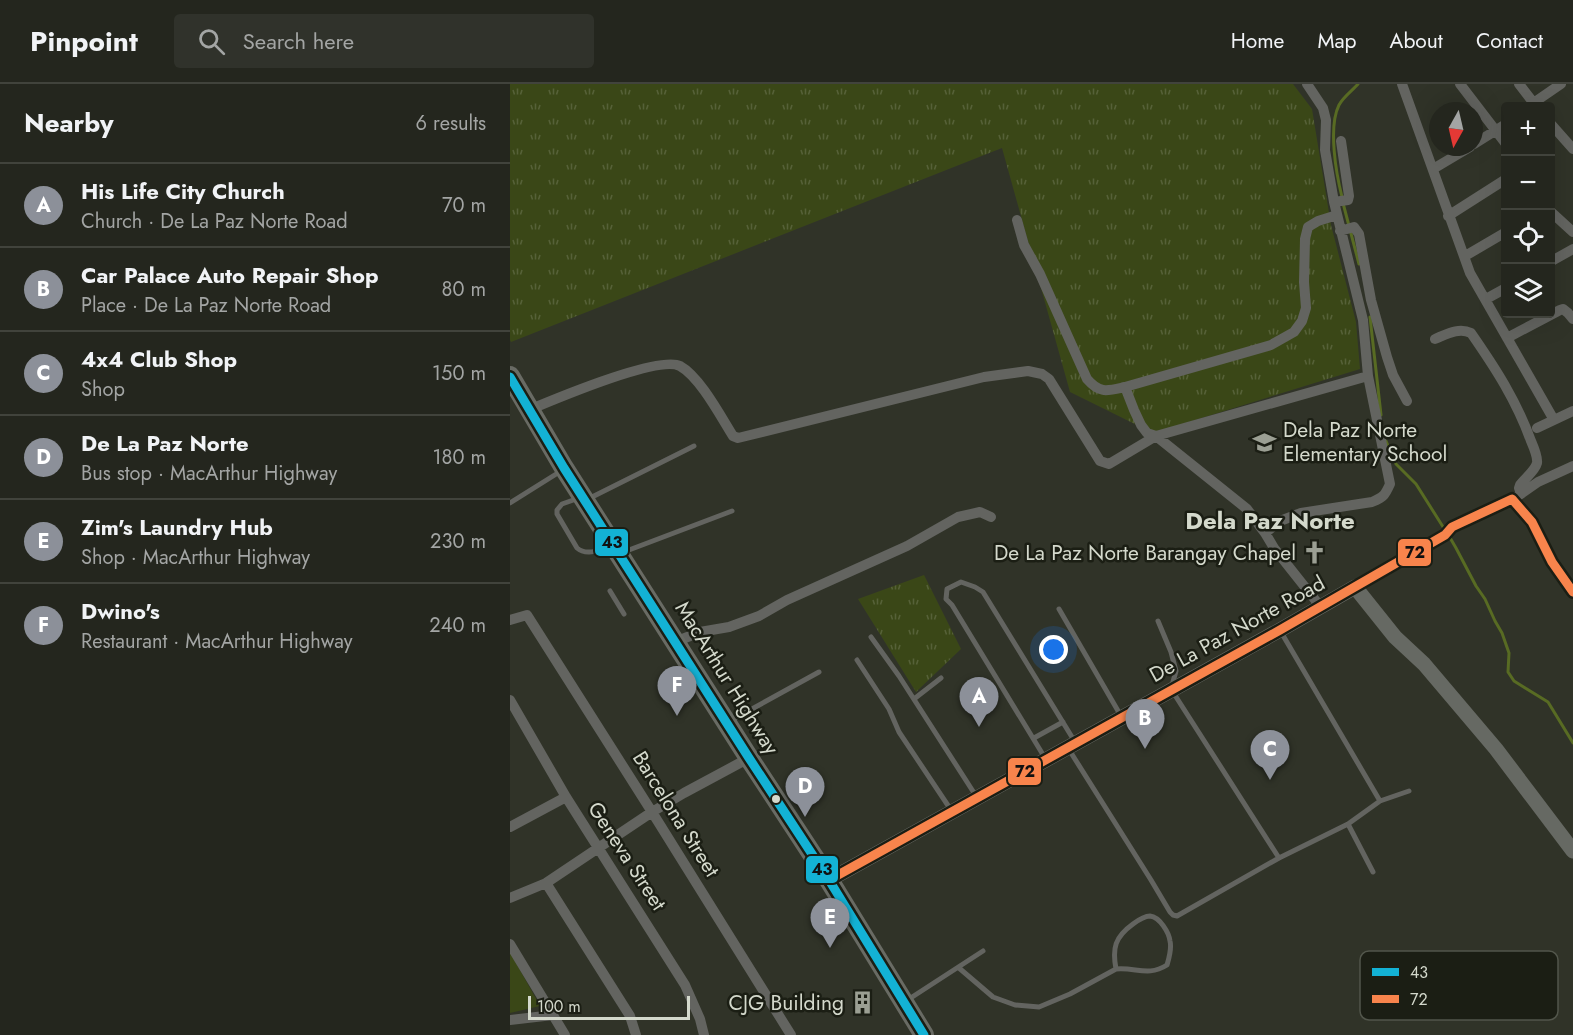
<!DOCTYPE html>
<meta charset="utf-8">
<style>
:root{--surface:#24261e;--page:#30322b;--text:#f1f3f6;--muted:#a3a5a4;--line:#41433c;--accent:#8c9099}
body{margin:0;font-family:Jost,sans-serif;background:var(--page);color:var(--text)}
.controls{position:absolute;right:18px;top:18px;display:grid;overflow:hidden;border-radius:6px;box-shadow:0 6px 24px #0002}
.controls button{width:54px;height:54px;display:grid;place-items:center;padding:0;border:0;border-bottom:2px solid var(--line);background:var(--surface);color:var(--text);font:30px sans-serif}
.compass{position:absolute;left:919px;top:18px;width:54px;height:54px;border-radius:50%;background:var(--surface);box-shadow:0 6px 24px #0002;rotate:188deg}
.scale{position:absolute;left:18px;bottom:15px;width:162px;box-sizing:border-box;padding-left:6px;border:3px solid #d4d9cc;border-top:0;font-size:16px;line-height:21px;white-space:nowrap;color:#d4d9cc;-webkit-text-stroke:4px #1b1e14;paint-order:stroke}
.you{position:absolute;left:544px;top:566px;width:21px;height:21px;margin:-15px;border:4px solid #fff;border-radius:50%;background:#1a73e8;box-shadow:0 0 0 9px #1a73e833}
.badge{display:grid;place-items:center;width:39px;height:39px;border-radius:50%;background:var(--accent);color:#fff;font-size:20px;font-weight:700}
.pin{position:absolute;translate:-50% -50px;filter:drop-shadow(0 2px 3px #0008)}
.pin::after{content:'';position:absolute;top:32px;width:21px;height:18px;background:inherit;clip-path:polygon(0 0,100% 0,50% 100%)}
.list{margin:0;padding:0;list-style:none}
h2{display:flex;justify-content:space-between;align-items:center;height:78px;margin:0;padding:0 24px;font-size:26px}
h2 small{font-size:20px;font-weight:400;color:var(--muted)}
.list li{display:grid;grid-template-columns:39px 1fr auto;gap:18px;align-items:center;box-sizing:border-box;height:84px;padding:0 24px;border-top:2px solid var(--line)}
.list b{display:block;font-size:22px;white-space:nowrap}
.list p{margin:0;font-size:20px;white-space:nowrap;color:var(--muted)}
.list em{font-size:20px;font-style:normal;color:var(--muted)}
.icon{flex:none;width:33px;height:33px;fill:none;stroke:currentColor;stroke-width:2;stroke-linecap:round;stroke-linejoin:round}
.map{position:relative;flex:none;width:1063px;height:951px;overflow:hidden}
header{display:flex;align-items:center;gap:36px;box-sizing:border-box;height:84px;padding:0 30px;background:var(--surface);border-bottom:2px solid var(--line)}
header strong{font-size:28px}
nav{display:flex;gap:33px;margin-inline-start:auto;font-size:21px}
.search{width:420px;height:54px;background:var(--page);display:flex;align-items:center;gap:15px;box-sizing:border-box;padding:0 21px;border-radius:6px;color:var(--muted);font-size:22px}
main{display:flex}
aside{flex:1;background:var(--surface)}
.map>svg:first-child{display:block}
.grass{fill:url(#grass-tufts)}
.green{fill:#3a4717}
.lines{fill:none;stroke-linecap:round;stroke-linejoin:round}
.stream{stroke:#586b23;stroke-width:3}
.lane{stroke:#636460;stroke-width:5}
.street{stroke:#636460;stroke-width:10}
.secondary{stroke:#666963;stroke-width:15}
.highway{stroke:#696b64;stroke-width:20}
.bus-1-casing{stroke:#1b1e14;stroke-width:14}
.bus-2-casing{stroke:#1b1e14;stroke-width:14}
.bus-1{stroke:#13b2d5;stroke-width:9}
.bus-2{stroke:#f8844c;stroke-width:9}
.bus-dot{fill:#d4d9cc;stroke:#1b1e14;stroke-width:2}
.labels{text-anchor:middle;dominant-baseline:central;stroke-width:5;stroke-linejoin:round;paint-order:stroke}
.poi-label{font-size:21px;fill:#d4d9cc;stroke:#1b1e14;text-anchor:end}
.street-label{font-size:21px;fill:#d4d9cc;stroke:#1b1e14}
.quarter-label{font-size:24px;font-weight:bold;fill:#d4d9cc;stroke:#1b1e14}
.key{fill:#1b1e14;stroke:#52564b;stroke-width:1.5}
.key-label{font-size:16px;fill:#d4d9cc}
.line-badge{stroke:#1b1e14;stroke-width:2}
.pale-badge-label{font-size:16px;text-anchor:middle;font-weight:bold;fill:#111}
</style>
<header>
<strong>Pinpoint</strong>
<div class="search"><svg class="icon" aria-label="search" viewBox="0 0 24 24"><circle cx="10" cy="10" r="6"/><path d="M15 15l6 6"/></svg>Search here</div>
<nav><a>Home</a><a>Map</a><a>About</a><a>Contact</a></nav>
</header>
<main>
<aside>
<h2>Nearby<small>6 results</small></h2>
<ul class="list">
<li><span class="badge">A</span><div><b>His Life City Church</b><p>Church · De La Paz Norte Road</p></div><em>70 m</em></li>
<li><span class="badge">B</span><div><b>Car Palace Auto Repair Shop</b><p>Place · De La Paz Norte Road</p></div><em>80 m</em></li>
<li><span class="badge">C</span><div><b>4x4 Club Shop</b><p>Shop</p></div><em>150 m</em></li>
<li><span class="badge">D</span><div><b>De La Paz Norte</b><p>Bus stop · MacArthur Highway</p></div><em>180 m</em></li>
<li><span class="badge">E</span><div><b>Zim's Laundry Hub</b><p>Shop · MacArthur Highway</p></div><em>230 m</em></li>
<li><span class="badge">F</span><div><b>Dwino's</b><p>Restaurant · MacArthur Highway</p></div><em>240 m</em></li>
</ul>
</aside>
<div class="map">
<svg width="1063" height="951" viewBox="0 0 1063 951">
<defs>
<pattern id="grass-tufts" width="24" height="20" patternUnits="userSpaceOnUse" patternTransform="scale(1.5)"><rect width="24" height="20" fill="#3a4717"/><path d="M3 7l-1-3M5 7V3M7 7l1-3M15 17l-1-3M17 17v-4M19 17l1-3" fill="none" stroke="#566138"/></pattern>
</defs>
<rect width="100%" height="100%" fill="#303328"/>
<path class="grass" d="M0 0H783L802 25 821 141 846 238 850 285 643 349 560 308 492 64 1 258 0 256Z
M414 491 451 565 406 608 348 515Z"/>
<path class="green" d="M0 868 30 922 0 929Z"/>
<g class="lines">
<path class="stream" d="M832 113C826 89 818 43 829 21 833 13 843 6 848 0
M833 119 849 180
M860 233 871 331
M876 357 886 380 906 400 935 446
M939 452 946 464 966 502 975 515 985 537 992 549 999 569 998 588 1004 597 1038 618 1063 659"/>
<path class="lane" d="M69 414 52 420 47 426V430L67 464C76 472 89 466 100 464
M78 415 184 362
M0 419 51 387
M111 469 222 427
M100 507 114 530
M549 525 611 632
M648 537 661 568 666 587 661 605 769 774
M771 548 870 717
M361 553 389 592 466 712
M347 576 379 625 389 648 441 726
M404 615 431 594
M220 637 309 588
M524 654 553 638
M558 664 641 796 660 828 663 831 667 832 769 774 838 740 870 717 899 707
M535 674 442 521 436 515 437 505 451 498 465 503 473 508 565 658
M838 740 863 788
M449 884 483 913 505 921 529 923 560 910 606 885C626 883 638 893 657 881 659 874 662 865 660 857 659 849 650 833 640 832 634 832 627 837 623 840 605 853 602 864 606 885
M396 917 473 867"/>
<path class="street" d="M892 0 960 189 1044 336
M950 0 996 60
M1009 0 1026 22
M1019 22 1051 0
M1040 39 1063 65
M964 60 996 40
M923 85 960 63
M824 118 838 116 839 112 831 57
M1040 127 1063 148
M938 132 996 95
M507 136 514 161 530 190 577 295C590 310 597 307 615 303L624 326 631 341 637 349 646 352 737 425 755 449 764 464 810 522
M830 147 844 143 849 150 861 216 877 273 883 291 897 317
M955 172 996 148
M1040 178 1063 165
M976 215 996 204
M997 254 1050 226 1053 225 1058 229 1063 235
M925 255C937 250 949 243 961 249 986 285 1006 316 1021 357 1024 364 1028 373 1027 379 1025 387 1015 394 1010 401L1009 404 1011 410
M615 303 761 261 784 248 792 237 796 224 794 198 795 155 798 143 808 137 827 131
M21 325C45 315 149 271 170 282 190 293 211 333 223 352L228 354 474 293 518 287 532 290 539 295 590 377 599 380 646 352 858 292
M1027 344 1063 327
M1005 414 1028 398 1063 382
M755 449 770 437 791 429 862 418C874 413 875 411 880 400L858 292 853 236 824 118 815 66 816 36 813 24 797 0
M845 503 935 451 942 443 1002 415 1022 438 1042 478 1063 508
M0 536 17 531 142 728 281 951
M165 558 190 548 219 543 249 532 277 516 397 462 448 433 470 428 481 433
M0 616 56 713 175 901 190 935 194 951
M0 743 56 713
M36 799 120 932 126 951
M0 814 36 799 142 728 174 709 239 674
M0 860 55 951
M0 936 43 931"/>
<path class="secondary" d="M319 796 770 546 845 503 885 553 914 580 986 665 1063 767"/>
<path class="highway" d="M0 292 54 384 239 674 319 796 414 951"/>
<defs>
<path id="bus-1" d="M0 293 54 384 239 674 319 796 414 951"/>
<path id="bus-2" d="M319 796 770 546 935 451 942 443 1002 415 1022 438 1042 478 1063 508"/>
</defs>
<use href="#bus-1" class="bus-1-casing"/>
<use href="#bus-2" class="bus-2-casing"/>
<use href="#bus-1" class="bus-1"/>
<use href="#bus-2" class="bus-2"/>
</g>
<defs>
<symbol id="school-bare" viewBox="-9 -9 18 18"><path d="M0-5L7-2L0 1L-7-2ZM-4 1L0 2.5L4 1V4Q0 6-4 4Z" fill="#9b9f93" stroke="#1b1e14" stroke-width="2.5" paint-order="stroke"/></symbol>
<symbol id="church-bare" viewBox="-9 -9 18 18"><path d="M-1.2-6h2.4v3.5h3.3v2.4h-3.3V6h-2.4V-.1h-3.3v-2.4h3.3Z" fill="#9b9f93" stroke="#1b1e14" stroke-width="2.5" paint-order="stroke"/></symbol>
<symbol id="building-bare" viewBox="-9 -9 18 18"><path d="M-4-6H4V6H1V3H-1V6H-4ZM-2.5-4.3h1.7v1.8h-1.7ZM.8-4.3h1.7v1.8H.8ZM-2.5-1h1.7V.8h-1.7ZM.8-1h1.7V.8H.8Z" fill="#9b9f93" stroke="#1b1e14" stroke-width="2.5" paint-order="stroke"/></symbol>
</defs>
<g fill-rule="evenodd">
<use href="#school-bare" x="738" y="342" width="33" height="33"/>
<use href="#church-bare" x="788" y="452" width="33" height="33"/>
<use href="#building-bare" x="336" y="902" width="33" height="33"/>
</g>
<circle class="bus-dot" cx="266" cy="715" r="5"/>
<g class="labels">
<g class="poi-label">
<text x="773" y="346" text-anchor="start">Dela Paz Norte<tspan x="773" dy="24">Elementary School</tspan></text>
<text x="786" y="469">De La Paz Norte Barangay Chapel</text>
<text x="334" y="919">CJG Building</text>
</g>
<g class="street-label">
<text transform="translate(727 545) rotate(-29)">De La Paz Norte Road</text>
<text transform="translate(217 594) rotate(58)">MacArthur Highway</text>
<text transform="translate(166 730) rotate(58)">Barcelona Street</text>
<text transform="translate(117 772) rotate(57)">Geneva Street</text>
</g>
<g class="quarter-label">
<text x="760" y="436">Dela Paz Norte</text>
</g>
</g>
<rect x="850" y="867" width="198" height="69" rx="9" class="key"/>
<rect x="862" y="884" width="27" height="8" fill="#13b2d5"/>
<rect x="862" y="911" width="27" height="8" fill="#f8844c"/>
<g class="key-label">
<text x="900" y="894">43</text>
<text x="900" y="921">72</text>
</g>
<g class="line-badge">
<rect x="84" y="444" width="35" height="29" rx="6" fill="#13b2d5"/>
<rect x="887" y="454" width="35" height="29" rx="6" fill="#f8844c"/>
<rect x="497" y="673" width="35" height="29" rx="6" fill="#f8844c"/>
<rect x="295" y="771" width="34" height="29" rx="6" fill="#13b2d5"/>
</g>
<g class="pale-badge-label">
<text x="102" y="464">43</text>
<text x="905" y="474">72</text>
<text x="515" y="693">72</text>
<text x="312" y="791">43</text>
</g>
</svg>
<div class="controls">
<button>+</button>
<button>−</button>
<button><svg class="icon" aria-label="locate" viewBox="0 0 24 24"><circle cx="12" cy="12" r="6"/><path d="M12 2v4M12 18v4M2 12h4M18 12h4"/></svg></button>
<button><svg class="icon" aria-label="layers" viewBox="0 0 24 24"><path d="M12 4l9 5-9 5-9-5zM3 14l9 5 9-5"/></svg></button>
</div>
<svg class="compass" viewBox="-18 -18 36 36"><path d="M0-13l5 13h-10z" fill="#e53935"/><path d="M0 13l5-13h-10z" fill="#a3a5a4"/></svg>
<div class="scale">100 m</div>
<div class="you"></div>
<div class="pin badge" style="left:469px;top:643px">A</div>
<div class="pin badge" style="left:635px;top:665px">B</div>
<div class="pin badge" style="left:760px;top:696px">C</div>
<div class="pin badge" style="left:295px;top:733px">D</div>
<div class="pin badge" style="left:320px;top:864px">E</div>
<div class="pin badge" style="left:167px;top:632px">F</div>
</div>
</main>
